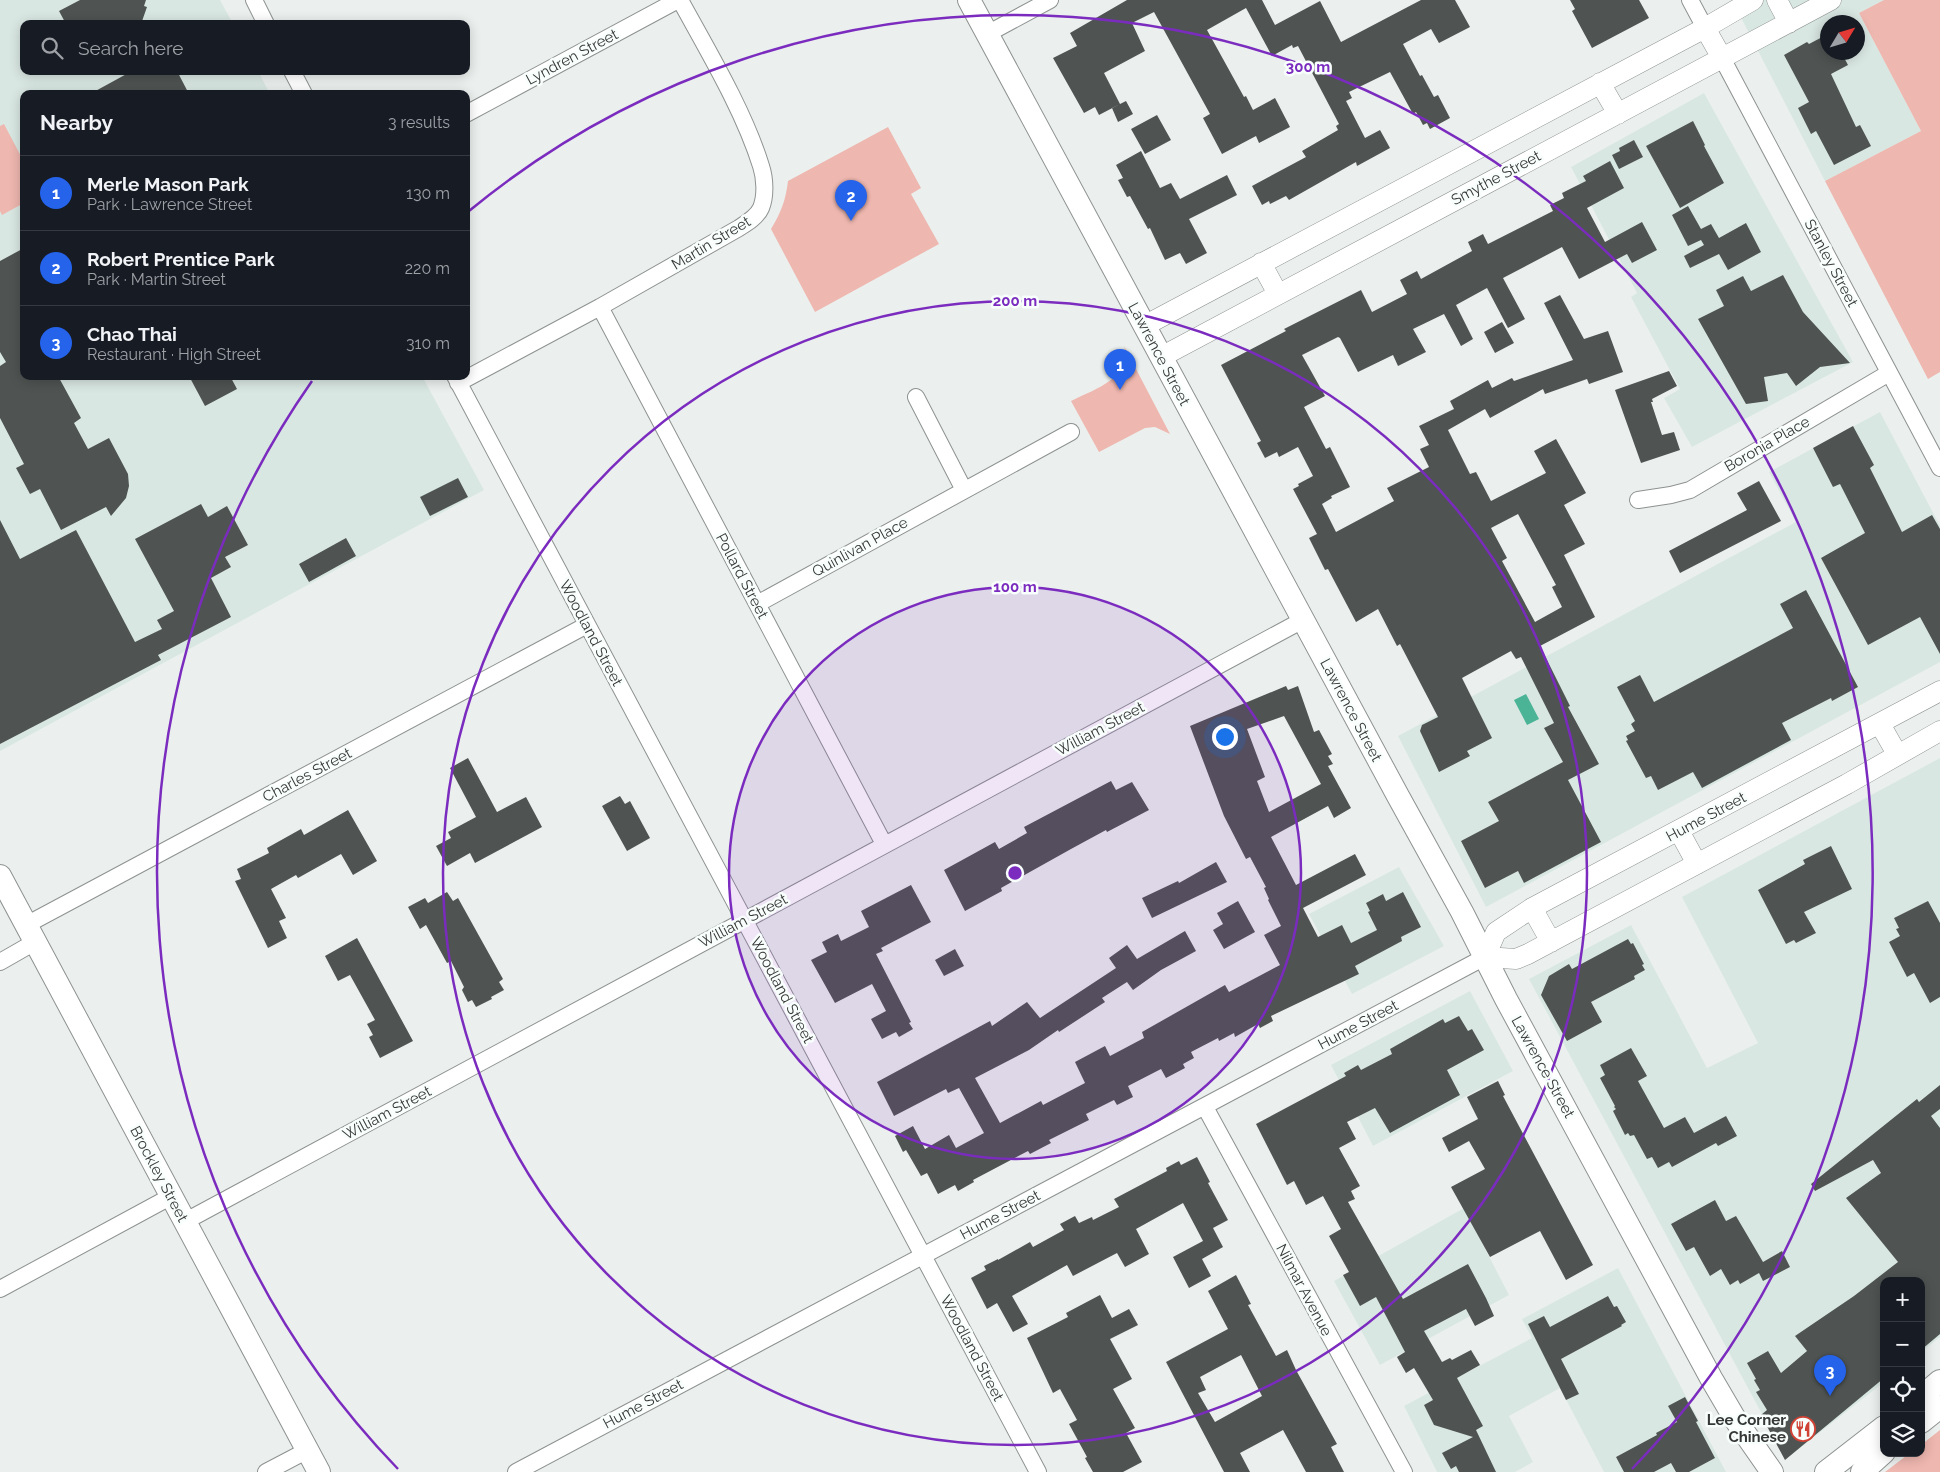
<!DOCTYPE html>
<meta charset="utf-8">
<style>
:root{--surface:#171b24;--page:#20242c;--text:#f1f3f6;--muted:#9ea1a6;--line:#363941;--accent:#2563eb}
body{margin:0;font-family:Raleway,sans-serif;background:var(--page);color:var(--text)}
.controls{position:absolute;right:15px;bottom:15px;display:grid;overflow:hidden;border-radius:10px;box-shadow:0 2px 12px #0003}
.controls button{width:45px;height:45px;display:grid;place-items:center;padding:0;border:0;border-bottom:1px solid var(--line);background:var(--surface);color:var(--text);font:25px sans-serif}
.compass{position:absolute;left:1820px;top:15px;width:45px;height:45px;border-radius:50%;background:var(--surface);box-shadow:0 2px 12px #0003;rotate:52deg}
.you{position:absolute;left:1224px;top:736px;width:18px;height:18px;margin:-12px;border:4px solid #fff;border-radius:50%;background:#1a73e8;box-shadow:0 0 0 8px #1a73e833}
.badge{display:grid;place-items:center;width:32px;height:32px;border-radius:50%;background:var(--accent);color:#fff;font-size:16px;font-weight:700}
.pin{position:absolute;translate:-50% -41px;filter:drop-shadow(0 1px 2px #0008)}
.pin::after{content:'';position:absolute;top:26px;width:18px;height:15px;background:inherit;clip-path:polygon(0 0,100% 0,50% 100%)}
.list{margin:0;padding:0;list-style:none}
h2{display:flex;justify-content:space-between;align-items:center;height:65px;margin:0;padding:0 20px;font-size:21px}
h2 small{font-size:16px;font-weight:400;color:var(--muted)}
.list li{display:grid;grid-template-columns:32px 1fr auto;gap:15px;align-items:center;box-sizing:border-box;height:75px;padding:0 20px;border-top:1px solid var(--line)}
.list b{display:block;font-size:19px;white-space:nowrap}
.list p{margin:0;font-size:16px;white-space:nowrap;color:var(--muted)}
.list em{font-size:16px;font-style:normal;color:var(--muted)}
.icon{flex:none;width:28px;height:28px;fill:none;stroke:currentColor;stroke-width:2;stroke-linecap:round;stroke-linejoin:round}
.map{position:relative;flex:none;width:1940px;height:1472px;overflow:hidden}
.search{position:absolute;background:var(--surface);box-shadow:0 2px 12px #0003;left:20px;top:20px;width:450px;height:55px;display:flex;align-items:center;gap:12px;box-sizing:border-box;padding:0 18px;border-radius:10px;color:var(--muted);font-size:19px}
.panel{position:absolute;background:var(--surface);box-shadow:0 2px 12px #0003;left:20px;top:90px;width:450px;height:290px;border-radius:10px}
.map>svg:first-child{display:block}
.built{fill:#d9e7e2;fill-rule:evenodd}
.green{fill:#eeb7af}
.water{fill:#4bb496}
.building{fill:#4f5452;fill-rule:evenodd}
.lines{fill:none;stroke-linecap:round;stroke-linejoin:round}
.minor-casing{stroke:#8d9290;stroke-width:18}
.tertiary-casing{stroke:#8d9290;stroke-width:21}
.secondary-casing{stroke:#8d9290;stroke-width:24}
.minor{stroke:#fff;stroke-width:16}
.tertiary{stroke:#fff;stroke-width:20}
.secondary{stroke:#fff;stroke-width:22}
.ring{fill:none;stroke:#7b2cbf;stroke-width:2.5}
.labels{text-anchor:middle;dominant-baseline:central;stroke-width:5;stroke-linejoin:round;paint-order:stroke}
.street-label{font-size:15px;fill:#363837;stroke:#f8fefc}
.poi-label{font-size:15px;font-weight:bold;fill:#363837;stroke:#f8fefc;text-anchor:end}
.centre{fill:#7b2cbf;stroke:#f8fefc;stroke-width:2.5}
.ring-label{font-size:15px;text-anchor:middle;font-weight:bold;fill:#7b2cbf;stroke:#f8fefc;stroke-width:5;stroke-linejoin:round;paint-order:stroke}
</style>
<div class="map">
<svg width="1940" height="1472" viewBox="0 0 1940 1472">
<rect width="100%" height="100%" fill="#ebf0ee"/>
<path class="built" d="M0 0H220L233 24H24V71H258L270 94H24V376H422L484 490 0 751Z
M1732 0H1884L1859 13 1921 131 1825 181ZM1828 22H1858V52H1828Z
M1704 93 1853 362 1692 447 1664 398 1680 389 1631 297 1637 293 1571 167Z
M1880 412 1940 526V662L1486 907 1398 736 1796 522 1769 472Z
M1940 758V1337L1921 1352V1281H1884V1382L1786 1459 1529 979 1631 925 1707 1068 1758 1043 1682 897Z
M1399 867 1444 946 1352 994 1309 914Z
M1470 991 1513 1071 1373 1146 1331 1065Z
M1464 1208 1509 1295 1380 1365 1334 1281Z
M1618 1268 1726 1472H1604L1560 1388 1509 1416 1533 1462 1515 1472H1437L1404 1406 1532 1338 1522 1319Z"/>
<path class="green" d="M1884 0H1940V372L1928 379 1825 181 1921 131 1859 13Z
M4 124 24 162V203L2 215 0 211V126Z
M888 127 921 188 911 194 939 244 815 312 771 229C781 213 786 199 788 181Z
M1124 346 1170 434 1155 427 1145 428 1099 452 1071 401C1092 390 1135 377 1124 346Z
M1940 1430V1472H1885L1910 1453H1921V1445Z"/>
<path class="water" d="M1526 694 1539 719 1527 725 1514 700Z"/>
<path class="building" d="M80 0H146L144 6 147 7 141 24H66L59 11Z
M1127 0H1262L1275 25 1320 1 1341 42 1421 0H1455L1470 27 1439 43 1431 29 1403 44 1420 76 1422 75 1434 97 1438 95 1450 118 1430 129 1427 123 1423 125 1416 112 1413 114 1390 72 1349 92 1352 98 1346 101 1365 138 1380 130 1390 148 1357 166 1356 162 1289 200 1286 196 1270 204 1269 201 1262 205 1252 186 1306 157 1302 151 1338 130 1336 126 1339 124 1298 46 1293 48 1292 45 1272 56 1246 8 1207 30 1244 97 1246 96 1253 110 1275 98 1290 127 1259 143 1256 136 1222 154 1203 118 1210 114 1154 12 1132 23 1145 51 1104 73 1120 104 1099 115 1095 107 1084 113 1053 58 1077 46 1070 33Z
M1570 0H1639L1649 18 1592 48 1572 11 1575 9Z
M1828 34V52H1841L1848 65 1831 74 1856 127 1860 125 1871 146 1834 165 1816 131 1811 134 1798 108 1809 102 1784 55 1807 42 1809 44Z
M132 71H177L189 94H90Z
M1126 101 1133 114 1118 122 1112 108Z
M1157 115 1171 140 1145 154 1131 129Z
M1693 121 1705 145 1704 146 1724 183 1680 208 1646 146Z
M1634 140 1643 157 1619 169 1612 155 1620 151 1619 148Z
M1141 151 1160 188 1171 183 1180 199 1227 175 1237 195 1189 219 1207 253 1186 264 1180 253 1165 260 1150 228 1148 229 1130 196 1127 197 1118 180 1123 178 1116 165Z
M1610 161 1624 188 1587 208 1605 242 1642 222 1657 250 1632 263 1627 254 1579 279 1562 247 1503 278 1525 319 1508 328 1487 288 1456 305 1473 339 1461 346 1444 314 1413 329 1426 352 1398 366 1393 355 1358 372 1340 338 1338 337 1302 355 1325 396 1304 407 1326 449 1330 447 1350 487 1331 496 1332 498 1322 504 1336 532 1394 501 1387 488 1429 467 1420 449 1429 445 1419 426 1454 409 1450 401 1488 380 1492 388 1512 378 1514 381 1573 360 1544 303 1560 295 1584 339 1608 331 1623 372 1589 384 1587 379 1545 394 1543 389 1490 418 1485 409 1448 430 1470 474 1476 472 1491 501 1546 473 1534 451 1556 439 1586 493 1564 505 1585 544 1564 555 1595 617 1540 646 1570 706 1568 707 1599 764 1568 780 1601 842 1524 883 1518 871 1485 888 1461 841 1499 821 1488 802 1563 762 1544 728 1554 723 1521 657 1516 659 1511 651 1462 678 1492 738 1467 751 1470 756 1439 772 1420 731 1422 725 1438 717 1400 644 1397 646 1378 609 1356 622 1328 569 1325 570 1309 538 1317 534 1293 489 1299 486 1298 484 1313 476 1298 447 1279 457 1277 452 1265 458 1257 443 1261 441 1221 365 1286 331 1284 329 1361 290 1372 312 1407 294 1400 280 1417 271 1421 279 1472 251 1468 242 1483 234 1488 244 1553 211 1550 205 1564 198 1562 193 1586 181 1583 176ZM1518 514 1556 585 1552 587 1562 607 1535 622 1502 561 1507 558 1491 528Z
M1688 206 1701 229 1711 224 1719 238 1746 223 1761 252 1728 270 1719 254 1690 268 1684 256 1704 245 1701 240 1688 246 1672 215Z
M24 248V376H58L81 418 74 423 88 449 109 438 128 474 129 486 126 498 111 516 106 507 61 530 40 489 30 494 16 468 24 464 0 418V366L6 362 0 352V261Z
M1783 275 1803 312 1850 363 1820 367 1796 386 1787 373 1764 377 1768 401 1746 404 1698 319 1724 306 1716 290 1743 276 1751 291Z
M1502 322 1514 343 1495 353 1484 332Z
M1669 371 1677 386 1652 399 1653 402H1651L1662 435 1674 432 1680 450 1641 463 1615 390Z
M189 376H230L237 389 205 406Z
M1853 426 1874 465 1870 468 1902 532 1932 515 1940 529V654L1920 617 1868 645 1821 558 1865 533 1840 484 1833 487 1813 448Z
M458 478 468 497 430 516 420 497Z
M1759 481 1781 521 1680 573 1669 551 1747 510 1737 493Z
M201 504 208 517 227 506 248 545 225 557 231 567 211 578 231 617 158 655 161 660 0 744V520L20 559 76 530 135 642 162 629 157 620 174 611 135 539Z
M346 538 356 556 309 582 299 564Z
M1806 590 1858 687 1832 701 1831 698 1782 723 1791 740 1702 788 1693 772 1658 790 1651 776 1646 778 1626 741 1628 740 1626 736 1635 731 1631 724 1635 721 1617 687 1640 675 1654 702 1793 628 1780 604Z
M1286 686 1288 690 1298 686 1314 732 1319 730 1332 754 1328 756 1333 764 1328 766 1351 808 1334 818 1328 806 1271 837 1296 885 1355 854 1366 875 1303 908 1318 937 1342 925 1351 943 1377 930 1368 912 1370 911 1366 903 1383 894 1386 901 1403 892 1421 927 1401 937 1402 941 1355 966 1359 974 1271 1016 1273 1021 1260 1028 1258 1024 1235 1037 1234 1033 1219 1041 1218 1038 1191 1052 1194 1058 1183 1064 1185 1068 1166 1078 1161 1069 1128 1086 1133 1097 1117 1105 1114 1100 1086 1114 1089 1120 1049 1140 1051 1143 1030 1154 1028 1151 973 1180 974 1182 958 1191 955 1185 938 1194 927 1173 921 1176 906 1150 903 1152 895 1136 913 1126 925 1149 949 1135 956 1148 984 1133 959 1088 948 1093 946 1089 894 1116 877 1082 990 1021 992 1026 1027 1002 1040 1018 1116 968 1109 958 1127 945 1137 959 1185 931 1196 951 1161 970 1133 990 1127 982 1102 998 1105 1002 1059 1032 1058 1030 1029 1050 975 1078 1000 1123 1041 1101 1043 1105 1085 1083 1075 1062 1105 1046 1110 1056 1144 1038 1142 1032 1225 985 1229 992 1280 965 1264 935 1281 926 1268 900 1269 899 1264 888 1266 887 1250 857 1246 859 1224 816 1190 726ZM1284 716 1321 784 1269 812 1257 781 1265 777 1247 729Z
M468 758 497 812 526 797 542 827 475 863 470 853 447 866 436 846 451 838 448 832 476 817 450 768Z
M1111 781 1116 790 1132 782 1149 810 1107 832 1106 830 1071 849 1001 888 1002 891 965 911 944 870 995 842 999 849 1027 833 1024 827Z
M620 796 625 804 630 801 650 838 627 851 602 806Z
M348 810 377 861 353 875 341 854 298 878 296 875 271 889 286 918 279 921 287 938 268 948 235 881 241 879 237 869 269 853 267 848 301 829 304 835Z
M1831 846 1852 889 1804 912 1816 933 1796 943 1794 940 1786 944 1758 890 1805 864 1803 860Z
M1216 862 1227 882 1152 918 1142 898 1178 881 1179 883Z
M911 885 931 922 881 948 883 951 876 954 911 1022 909 1023 913 1029 899 1037 896 1032 882 1039 871 1019 886 1011 872 984 835 1003 811 960 827 952 822 942 838 934 841 941 869 927 861 911Z
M447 892 453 901 458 898 503 979 499 982 504 990 491 997 492 999 476 1007 472 1000 468 1002 462 990 464 987 451 961 447 963 426 925 420 929 408 907 425 898 428 903Z
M1238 901 1255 932 1224 949 1213 930 1223 924 1217 913Z
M1928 901 1940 923V997L1930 1003 1914 973 1907 977 1889 942 1900 936 1896 929 1899 928 1894 918Z
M357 938 413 1041 380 1058 369 1037 373 1035 367 1024 375 1020 350 975 338 981 325 956Z
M1628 939 1631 944 1633 943 1644 964 1642 965 1645 970 1634 976 1635 979 1591 1002 1602 1022 1567 1041 1541 995 1549 976 1569 964 1572 969Z
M955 949 964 966 944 976 935 960Z
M1459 1016 1468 1031 1472 1029 1484 1050 1447 1070 1460 1095 1390 1133 1375 1108 1347 1122 1356 1139 1339 1148 1360 1186 1351 1191 1355 1199 1348 1202 1403 1299 1468 1264 1486 1298 1494 1316 1475 1326 1466 1309 1424 1331 1442 1362 1450 1358 1452 1360 1471 1350 1480 1365 1457 1378 1483 1426 1476 1430 1496 1472H1459L1456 1466 1451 1469 1442 1453 1473 1437 1434 1425 1424 1405 1433 1400 1414 1368 1406 1373 1397 1357 1405 1352 1376 1297 1360 1306 1343 1275 1349 1272 1329 1236 1341 1229 1323 1196 1306 1205 1294 1181 1287 1185 1256 1124 1346 1076 1344 1073 1358 1065 1361 1070 1392 1054 1390 1049 1443 1019 1445 1023Z
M1631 1048 1647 1076 1638 1081 1664 1128 1685 1117 1694 1133 1726 1116 1737 1136 1718 1146 1716 1143 1672 1167 1669 1162 1658 1168 1652 1157 1647 1159 1634 1135 1630 1136 1628 1133 1625 1135 1613 1111 1616 1109 1614 1107 1615 1106 1600 1078 1605 1075 1600 1065Z
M1498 1081 1505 1095 1503 1096 1593 1265 1566 1280 1540 1231 1490 1257 1451 1187 1485 1169 1469 1141 1449 1152 1442 1138 1478 1119 1467 1097Z
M1940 1085V1109L1931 1116 1940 1128V1334L1921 1350V1281H1884V1378L1785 1460 1761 1415 1767 1410 1756 1392 1760 1390 1754 1380 1756 1379 1747 1363 1768 1351 1781 1373 1807 1351 1795 1336 1854 1296 1898 1262 1846 1198 1881 1173 1873 1160 1815 1191 1811 1184 1917 1099 1919 1102Z
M1197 1157 1210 1182 1208 1183 1228 1220 1213 1228 1223 1247 1202 1259 1211 1276 1189 1288 1173 1257 1203 1241 1183 1203 1136 1229 1149 1254 1125 1267 1117 1253 1073 1276 1067 1265 1012 1296 1028 1324 1013 1332 997 1303 987 1309 971 1278 986 1270 984 1266 998 1259V1260L1030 1242 1033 1247 1064 1230 1060 1224 1075 1216 1079 1223 1092 1217 1093 1220 1119 1207 1114 1199 1167 1171 1166 1168 1179 1161 1181 1165Z
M1715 1200 1726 1221 1736 1216 1763 1262 1782 1251 1790 1267 1763 1281 1759 1273 1740 1284 1738 1280 1730 1285 1721 1269 1710 1276 1694 1247 1686 1251 1671 1224Z
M1236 1275 1251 1304 1248 1305 1276 1356 1287 1350 1296 1370 1337 1444 1331 1447 1344 1472H1306L1283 1430 1240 1453 1250 1472H1224L1166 1362 1228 1329 1208 1291ZM1241 1355 1262 1396 1215 1422 1198 1393 1206 1390 1200 1377Z
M1100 1295 1112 1318 1129 1309 1138 1325 1110 1339 1132 1379 1113 1389 1135 1428 1126 1433 1142 1462 1123 1472H1093L1085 1458 1087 1457 1069 1424 1077 1420 1060 1389 1053 1393 1027 1338 1068 1317 1066 1313Z
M1608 1296 1614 1307 1617 1306 1626 1322 1621 1325 1622 1326 1561 1359 1579 1394 1566 1400 1528 1324 1544 1316 1550 1327Z
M1685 1397 1698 1421 1696 1422 1715 1458 1689 1472H1676L1671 1463 1654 1472H1624L1616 1457 1657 1435 1656 1433 1677 1422 1668 1406Z"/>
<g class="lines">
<defs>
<path id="minor" d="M254 0 266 24
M1690 0 1705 28
M987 34 1050 0
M1722 58 1940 468
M292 71 304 94
M466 114 678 0
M600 307 884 844
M455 376 1038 1472
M458 383 600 307 739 228C747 223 757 217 761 208 766 196 765 178 761 166 744 111 708 51 680 0
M916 397 964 490
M1638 500 1671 495 1690 490 1889 373
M757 604 1071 432
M26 925 587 625
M0 962 35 942
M1205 1107 1404 1472
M184 1222 1303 620
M0 1289 170 1197
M266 1472 308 1450
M516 1472 1485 957"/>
<path id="tertiary" d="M1777 0 1789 23
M1705 28 1722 58
M1600 83 1618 114
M1261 263 1278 294
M1144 326 1705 28 1753 0
M1161 357 1831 0
M1940 691 1532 908 1496 932 1485 957 1516 959 1528 954 1847 784 1940 731
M1880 724 1897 754
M1679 831 1697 864
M1532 908 1551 942"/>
<path id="secondary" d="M969 0 1398 796 1462 912 1506 999 1711 1378 1735 1419 1772 1472
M0 876 319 1472
M1921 1397 1940 1381
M1921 1422 1940 1407
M1826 1472 1884 1427
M1862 1472 1884 1452"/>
</defs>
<use href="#minor" class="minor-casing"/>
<use href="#tertiary" class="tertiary-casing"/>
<use href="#secondary" class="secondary-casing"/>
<use href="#minor" class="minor"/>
<use href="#tertiary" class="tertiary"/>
<use href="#secondary" class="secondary"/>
</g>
<circle cx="1015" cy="873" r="286" fill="#7b2cbf" fill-opacity=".12"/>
<g class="ring">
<circle cx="1015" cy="873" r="286"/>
<circle cx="1015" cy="873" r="572"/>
<path d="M398 1469A858 858 0 0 1 312 381M469 211A858 858 0 0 1 1632 1469"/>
</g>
<defs>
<symbol id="restaurant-ring" viewBox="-11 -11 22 22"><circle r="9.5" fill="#f8fefc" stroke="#cf4235" stroke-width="1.5"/><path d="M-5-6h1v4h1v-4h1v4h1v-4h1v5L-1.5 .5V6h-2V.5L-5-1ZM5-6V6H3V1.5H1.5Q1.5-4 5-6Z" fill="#cf4235"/></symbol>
</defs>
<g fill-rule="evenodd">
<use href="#restaurant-ring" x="1789" y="1415" width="28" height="28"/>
</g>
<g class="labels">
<g class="street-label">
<text transform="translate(572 57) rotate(-28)">Lyndren Street</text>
<text transform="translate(1496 178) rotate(-28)">Smythe Street</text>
<text transform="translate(711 243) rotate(-31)">Martin Street</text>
<text transform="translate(1831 263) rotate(62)">Stanley Street</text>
<text transform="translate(1159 354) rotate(62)">Lawrence Street</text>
<text transform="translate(1767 444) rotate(-30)">Boronia Place</text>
<text transform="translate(860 547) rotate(-29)">Quinlivan Place</text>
<text transform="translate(742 576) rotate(62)">Pollard Street</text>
<text transform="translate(591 633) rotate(62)">Woodland Street</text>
<text transform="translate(1351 710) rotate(62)">Lawrence Street</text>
<text transform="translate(1100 729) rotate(-28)">William Street</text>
<text transform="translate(307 775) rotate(-28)">Charles Street</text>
<text transform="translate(1706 817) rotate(-28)">Hume Street</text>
<text transform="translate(743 921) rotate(-28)">William Street</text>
<text transform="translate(782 990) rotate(62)">Woodland Street</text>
<text transform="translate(1358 1025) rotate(-28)">Hume Street</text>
<text transform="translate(1543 1067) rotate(61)">Lawrence Street</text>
<text transform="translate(387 1113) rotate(-28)">William Street</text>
<text transform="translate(159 1174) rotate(62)">Brockley Street</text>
<text transform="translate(1000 1215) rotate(-28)">Hume Street</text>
<text transform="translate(1304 1290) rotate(62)">Nilmar Avenue</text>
<text transform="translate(972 1348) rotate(62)">Woodland Street</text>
<text transform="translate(643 1404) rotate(-28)">Hume Street</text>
</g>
<g class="poi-label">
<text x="1786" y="1420">Lee Corner<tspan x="1786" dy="17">Chinese</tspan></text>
</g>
</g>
<circle cx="1015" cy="873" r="8" class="centre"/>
<g class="ring-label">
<text x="1308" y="72">300 m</text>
<text x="1015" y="306">200 m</text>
<text x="1015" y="592">100 m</text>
</g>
</svg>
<div class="controls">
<button>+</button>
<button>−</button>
<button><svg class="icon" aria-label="locate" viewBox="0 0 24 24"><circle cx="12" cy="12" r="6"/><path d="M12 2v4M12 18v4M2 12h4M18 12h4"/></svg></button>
<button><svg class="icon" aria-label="layers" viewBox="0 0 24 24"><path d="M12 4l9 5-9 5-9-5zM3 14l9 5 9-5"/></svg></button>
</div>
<svg class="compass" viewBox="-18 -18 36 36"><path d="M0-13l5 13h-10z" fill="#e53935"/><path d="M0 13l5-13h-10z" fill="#9ea1a6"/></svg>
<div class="you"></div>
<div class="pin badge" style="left:1120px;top:390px">1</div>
<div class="pin badge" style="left:851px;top:221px">2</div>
<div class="pin badge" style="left:1830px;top:1396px">3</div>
<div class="search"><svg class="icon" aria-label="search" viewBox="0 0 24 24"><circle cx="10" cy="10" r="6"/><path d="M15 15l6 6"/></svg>Search here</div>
<section class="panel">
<h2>Nearby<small>3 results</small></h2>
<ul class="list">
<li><span class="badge">1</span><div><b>Merle Mason Park</b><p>Park · Lawrence Street</p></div><em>130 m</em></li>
<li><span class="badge">2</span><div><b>Robert Prentice Park</b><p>Park · Martin Street</p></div><em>220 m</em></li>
<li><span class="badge">3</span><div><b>Chao Thai</b><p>Restaurant · High Street</p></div><em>310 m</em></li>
</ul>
</section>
</div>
